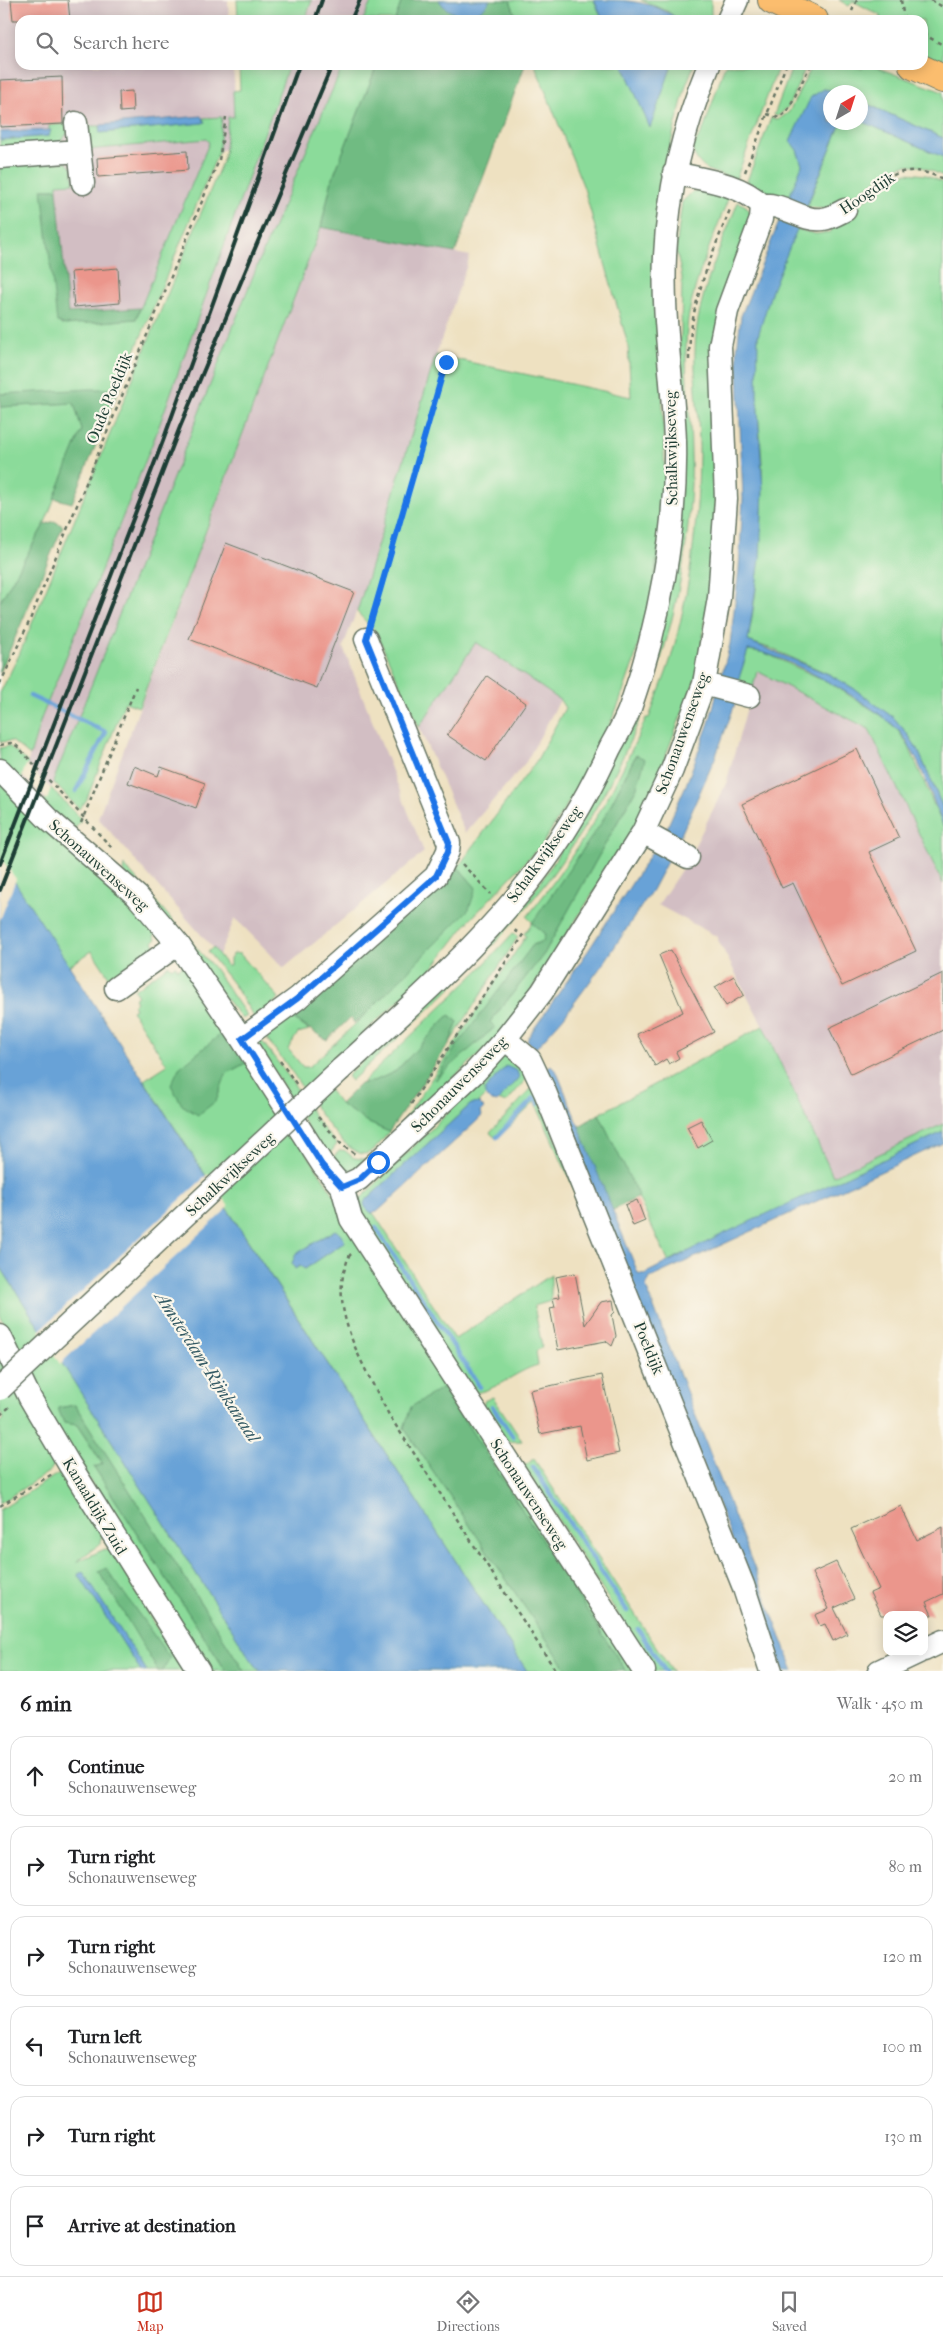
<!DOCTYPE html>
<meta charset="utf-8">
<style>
:root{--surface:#fff;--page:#f2f2f2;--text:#202124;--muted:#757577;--line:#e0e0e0;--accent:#c8321e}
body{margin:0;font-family:"IM FELL French Canon",serif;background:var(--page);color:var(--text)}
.controls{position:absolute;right:15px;bottom:15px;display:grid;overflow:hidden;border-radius:10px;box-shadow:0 2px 12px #0003}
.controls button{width:45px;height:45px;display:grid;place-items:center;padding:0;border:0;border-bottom:1px solid var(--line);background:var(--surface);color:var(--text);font:25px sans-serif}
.compass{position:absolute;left:823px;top:85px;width:45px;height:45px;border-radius:50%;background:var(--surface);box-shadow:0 2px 12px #0003;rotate:39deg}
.stop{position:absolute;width:15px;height:15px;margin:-11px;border:4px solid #1a73e8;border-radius:50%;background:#fff}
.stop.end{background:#1a73e8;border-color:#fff;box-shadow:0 1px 5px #0008}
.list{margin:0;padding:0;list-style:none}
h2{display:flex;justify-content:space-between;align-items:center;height:65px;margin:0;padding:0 20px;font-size:21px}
h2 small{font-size:16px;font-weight:400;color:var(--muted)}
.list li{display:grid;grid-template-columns:32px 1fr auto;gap:15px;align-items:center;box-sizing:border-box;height:80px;margin:0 10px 10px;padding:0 10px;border:1px solid var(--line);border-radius:15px}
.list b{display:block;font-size:19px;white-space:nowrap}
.list p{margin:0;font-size:16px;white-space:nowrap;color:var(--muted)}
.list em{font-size:16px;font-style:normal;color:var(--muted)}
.icon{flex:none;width:28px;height:28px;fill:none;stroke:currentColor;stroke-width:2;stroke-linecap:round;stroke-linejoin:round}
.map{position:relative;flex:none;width:943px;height:1671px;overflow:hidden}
.search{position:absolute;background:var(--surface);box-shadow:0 2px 12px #0003;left:15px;right:15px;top:15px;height:55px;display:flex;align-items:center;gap:12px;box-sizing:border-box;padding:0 18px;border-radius:15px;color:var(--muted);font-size:19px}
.sheet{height:605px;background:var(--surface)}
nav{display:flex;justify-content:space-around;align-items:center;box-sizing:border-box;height:70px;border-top:1px solid var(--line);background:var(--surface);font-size:14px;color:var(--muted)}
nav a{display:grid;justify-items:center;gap:2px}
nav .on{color:var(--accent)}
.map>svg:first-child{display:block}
.industrial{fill:#d2bec3}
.green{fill:#8bdb9a;stroke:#558c67;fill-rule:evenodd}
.forest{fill:#70bb82;stroke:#487c5b}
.water{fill:#67a2d7;stroke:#437086}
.pier{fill:#eee1c1}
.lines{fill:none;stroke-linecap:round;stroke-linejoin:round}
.stream{stroke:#67a2d7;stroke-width:4.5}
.building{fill:#eb968c}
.minor-casing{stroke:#677665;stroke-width:25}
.major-casing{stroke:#677665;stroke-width:30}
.path{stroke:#677665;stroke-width:2.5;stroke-dasharray:4 4;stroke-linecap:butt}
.minor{stroke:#fff;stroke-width:22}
.major{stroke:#fbbd6e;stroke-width:28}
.rail{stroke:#1f3d34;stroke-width:4}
.minor-bridge-casing{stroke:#677665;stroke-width:25;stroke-linecap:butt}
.path-bridge{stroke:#677665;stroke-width:2.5;stroke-dasharray:4 4;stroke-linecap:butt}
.minor-bridge{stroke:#fff;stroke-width:22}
.route{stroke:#1a73e8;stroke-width:6}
.labels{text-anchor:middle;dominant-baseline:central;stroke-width:4.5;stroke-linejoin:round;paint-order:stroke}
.street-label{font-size:16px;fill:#1f3d34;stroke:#fbf7ec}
.water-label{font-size:18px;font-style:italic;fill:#355b65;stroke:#fbf7ec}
</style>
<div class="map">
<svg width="943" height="1671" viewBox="0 0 943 1671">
<rect width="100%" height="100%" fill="#fbf7ec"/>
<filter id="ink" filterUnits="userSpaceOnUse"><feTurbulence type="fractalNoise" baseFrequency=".02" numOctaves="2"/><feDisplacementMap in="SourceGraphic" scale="10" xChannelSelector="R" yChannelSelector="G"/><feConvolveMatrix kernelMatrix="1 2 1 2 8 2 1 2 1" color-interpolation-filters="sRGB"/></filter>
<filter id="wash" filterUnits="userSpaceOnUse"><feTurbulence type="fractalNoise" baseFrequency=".0096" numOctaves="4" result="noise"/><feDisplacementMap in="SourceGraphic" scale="20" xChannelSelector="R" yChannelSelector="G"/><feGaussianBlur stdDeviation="1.12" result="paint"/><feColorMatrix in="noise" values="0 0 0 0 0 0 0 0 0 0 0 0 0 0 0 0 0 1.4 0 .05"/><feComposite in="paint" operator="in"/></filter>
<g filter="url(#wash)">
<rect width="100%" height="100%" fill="#eee1c1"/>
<path class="industrial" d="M0 0H228L229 20H20V65H233L236 114 231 145 211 156 139 325 51 329 0 196Z
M312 0H372L363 20H305Z
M289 65H343L257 266 44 806 0 832 33 748 41 719 155 437Z
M321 227 470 256 436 355 360 602 343 647 424 852 284 968 235 918 219 955 98 818Z
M476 642 560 700 526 762 465 833 419 727Z
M757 671 869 729 943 884V1124L833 1177 763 1026 716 936 658 905 687 861 726 784Z"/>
<path class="green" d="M237 0H312L305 20H238Z
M372 0H402L395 20H363Z
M510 0H594L603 20H517Z
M641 0H711V20H679L667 11Z
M839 0H943V65L923 54V20H880L881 16 853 1 849 6Z
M239 65H289L155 437 41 719 30 756 12 741 0 742V693L19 655 224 157 228 117H234L233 91 240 90Z
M343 65H377L332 180 321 227 139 707 125 702 86 801 79 809 53 782 257 266Z
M535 65H623L650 127 672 65H694L686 85 660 185 654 289 662 381 665 491 655 581 634 661 619 703 600 747 573 795 543 843 469 921 428 974 318 1075 340 1104 369 1123 389 1132C383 1139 374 1154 364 1154 343 1154 305 1092 294 1075 284 1060 272 1047 262 1032L285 1014 309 1030 298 1033 288 1049 303 1067H309L365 1015 476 888 458 867 537 760 565 708 560 700 476 642 419 727 376 632 357 612 436 355 631 397 628 345 584 188Z
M725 65H779L736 179C714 172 701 173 692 149L704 128Z
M793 65H807L788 107 778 116 774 115Z
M815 65H853L862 69 864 65H870L943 92V138L861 101 860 92H839L824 89 797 150 802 165 788 202 771 198 747 181 771 118 778 120 789 112 810 69Z
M222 117 219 151 119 389 0 394V164L66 162 72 168 74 183 57 184V189H43L61 325 136 319 209 143 207 139 86 150 84 126H100V133L203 123V118Z
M861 121 943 157V176C931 171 919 163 905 165 889 167 851 200 835 210L807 207 841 123Z
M69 124 67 134 59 143 0 150V140L49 136V125Z
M907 173 926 175 943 183V808L918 750 909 736 894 718 853 688 829 674 772 649 748 641C759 582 764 522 762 462 760 421 752 378 758 337 763 300 783 263 796 229L816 234 831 232 836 218C863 207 881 182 907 173Z
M693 191 730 194C715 234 695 276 688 319 682 364 691 410 691 455 692 478 690 503 688 526 673 676 606 822 504 933 456 986 403 1033 351 1081L347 1076 502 932 522 909 555 860 642 693 681 333 682 277 676 250 682 202Z
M738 202 746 206 751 215 715 426 716 556 696 677 642 817 504 1032 401 1125 526 936 524 934 532 923 545 934 543 942 533 945 434 1080 495 1027 490 1022 544 954 637 787 636 755 602 822 533 923 527 917C579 851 613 795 646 718H649C656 698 665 678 671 658 690 592 698 524 699 456 700 410 690 366 698 320 705 279 723 241 738 202Z
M74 403 82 430 44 525 0 602V407Z
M748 650 765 653 826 681 884 717 899 732 909 747 943 826V884L869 729 757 671 753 687 738 681Z
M9 746 28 763 20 783 0 762V748Z
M0 782 137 911 157 933 154 936 156 939 153 942 155 945 152 949 154 952 111 980 92 951 69 966 0 859Z
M50 787 81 819 73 832 43 805Z
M124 865 214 968 247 1016 242 1019 123 872Z
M513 933 518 937 449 1044 458 1022 449 1015 396 1071 377 1080 361 1084 479 970Z
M213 947 227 966H230V958L234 953 240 954 279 998 256 1020 234 985 208 952Z
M169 965 172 968 175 965 178 969 184 965 226 1030 216 1101 226 1074 247 1062 329 1187 637 1671H626L443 1388 404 1428 568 1671H527L144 1080 167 1065 132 1011 135 1009 133 1005 136 1002 134 999 138 996 134 990ZM345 1242 305 1269 294 1261 296 1257Z
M763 1026 833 1176 943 1124V1132L670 1260 669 1263 599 1114Z
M261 1040 292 1081 320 1125 337 1144 326 1159 257 1042Z
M503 1056H509L520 1064 527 1078 506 1103 498 1100 519 1077 487 1094 476 1105 471 1104 366 1200 371 1213 374 1214 455 1339 551 1275V1301L534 1306 542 1347 536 1351 538 1365C515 1371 494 1393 471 1393L361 1222 359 1200 472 1089Z
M535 1088 603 1253 535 1102 497 1139 490 1133 531 1089Z
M344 1150 354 1158 371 1160C351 1171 349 1175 329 1162L339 1151Z
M0 1266 248 1655 260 1671H244L75 1405 58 1408 64 1423 77 1425 103 1465 94 1467 226 1671H209L42 1404 0 1315Z
M0 1355 57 1460 50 1471 0 1503V1422L3 1419 0 1411Z
M493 1397 522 1441 507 1442 482 1409 484 1401Z
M534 1459 672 1671H654L524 1466Z
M59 1473H64L102 1534 101 1543 76 1562 105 1549 114 1552 153 1622 185 1671H0V1510Z"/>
<path class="forest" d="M402 0H510L517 20H395Z
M377 65H525L455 253 321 227 332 180Z
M42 189H57L68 313 140 308 136 319 66 325 57 322Z
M90 389H119L72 503 54 498 82 430 74 403 0 407V394Z
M54 521 63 526 0 673V602L44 525Z
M636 755 645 759 637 787 544 954 490 1022 495 1027 435 1080 458 1044 533 945 543 941 545 934 532 923 602 822Z
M458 867 476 888 469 909 365 1015 354 1023 351 1017 327 1040 285 1014 409 911Z
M449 1015 458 1022 449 1044 389 1132 369 1123 340 1104 360 1084 377 1080 396 1071Z
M226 1030 247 1062 226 1074 216 1101 198 1115 182 1105 171 1085 179 1068Z
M599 1114 639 1197 609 1212 578 1127Z
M443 1387 626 1671H568L404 1428 411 1407Z
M75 1405 244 1671H226L94 1467 103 1464 77 1425 64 1423 58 1408Z
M106 1568 170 1658 163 1671H158L99 1572Z"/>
<path class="water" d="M439 0H490C478 21 451 20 439 0Z
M594 0C626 0 652 0 679 20H603Z
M623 65H672L650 128Z
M824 89 839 92H830V122L841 123 772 290 758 336 757 395 763 490 760 559 748 641 828 674 853 688 894 718 909 736 918 750 943 808V826C932 797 919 756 900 732 879 707 779 650 748 650L738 681 735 704 715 758 680 837 652 890 606 960 563 1018 536 1048 527 1041 529 1036 588 951 665 832 686 785 709 723 730 644 739 569 743 499 737 349 741 316 802 165 797 150 790 141 811 97Z
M860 101 943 138V157L861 121Z
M201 116 205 122 203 123 100 133 99 131 101 125Z
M51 130 49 136 0 140V132Z
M0 859 527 1671H260L248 1655 0 1266Z
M551 1065 556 1070 638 1273 644 1274 721 1235 943 1132V1143L650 1278 646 1287 794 1671H784L762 1615 546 1069Z
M506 1066 517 1071 519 1077 497 1102 491 1101 485 1095V1089Z
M479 1103 484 1108 481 1111 482 1116 477 1121 377 1212 371 1213 365 1207 364 1203 366 1200 471 1104Z
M335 1230 341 1234 345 1242 305 1269 300 1266 295 1269 292 1263 296 1254Z
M83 1572 147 1671H141L78 1574Z"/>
<path class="pier" d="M26 765 51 788 47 800 22 776Z
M0 857 16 879 0 920Z
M208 1174 229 1207 60 1364 39 1331Z"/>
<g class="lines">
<path class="stream" d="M30 696 106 732 76 791
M497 1137 534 1098 536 1099 538 1104
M376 1228 480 1387
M492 1406 513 1437
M533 1467 627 1611
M638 1629 665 1671"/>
</g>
<g id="blocks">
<path class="building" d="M11 0H68L70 20H13Z
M62 77 63 124 0 127V80Z
M132 91 133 111 120 112 119 92Z
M187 151 188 170 98 177 97 158Z
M118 268 120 303 74 307 71 272Z
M226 543 354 592 317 688 189 639Z
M487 676 526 703 486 761 447 735Z
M857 749 899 838 869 852 916 951 842 986 793 883 782 888 742 804Z
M134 766 158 776 161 767 205 783 196 808 128 783Z
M671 950 714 1032 676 1052 679 1058 669 1064 666 1059 655 1066 637 1034 683 1012 659 955Z
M943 973V1030L851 1074 829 1028Z
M734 976 744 995 726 1006 715 987Z
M701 1120 712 1140 698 1148 687 1127Z
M637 1200 645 1221 633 1226 625 1205Z
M575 1273 585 1325 601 1302 613 1300 615 1312 612 1315 616 1336 612 1346 606 1341 558 1350 550 1308 555 1307 553 1298 560 1297 556 1277Z
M602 1375 619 1453 587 1460 580 1426 540 1434 530 1390Z
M901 1506 917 1540 943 1527V1594L926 1602 932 1615H881L870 1593 879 1589 851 1529Z
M836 1562 854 1599 834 1608 847 1634 833 1641 825 1624 820 1626 815 1615 829 1609 812 1573Z"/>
</g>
</g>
<g filter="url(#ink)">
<use href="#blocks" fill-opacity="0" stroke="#677665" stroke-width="1"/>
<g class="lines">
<defs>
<path id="minor" d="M728 20 737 0
M76 123 83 183
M0 157 79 151
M762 205C784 203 802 222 823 219 831 218 839 213 845 210
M704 684 749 696
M0 770 48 819 137 896 178 944 242 1039 323 1165 342 1187 351 1219 644 1671
M643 832 688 857
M116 988 178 944
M242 1039 298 998 436 876 448 851 449 843 366 639
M505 1039 530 1060 545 1092 743 1585 771 1671
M340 1070C421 997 513 917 570 823 585 799 598 774 610 748 617 735 625 722 630 708 659 626 677 529 675 442 673 380 662 318 665 256 668 190 684 126 709 65
M342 1187 359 1179 475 1072 505 1039 542 992 643 832 672 770 704 684 719 598 726 499 720 346 727 311 761 219 762 205C739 183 705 180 674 173
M0 1336 30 1398 69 1464 199 1671
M924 1650 943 1641
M879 1671 919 1652"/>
<path id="major" d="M772 0 814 20
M913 65 943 79"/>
</defs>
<use href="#minor" class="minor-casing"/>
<use href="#major" class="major-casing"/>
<path class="path" d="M901 0 904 20
M931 0 943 7
M852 11 857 0
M923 34 943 45
M767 114 779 118 787 112 809 68 812 65
M745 172 786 65
M860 198C891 175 903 161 943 179
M689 360C689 305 711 257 731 207
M371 623 446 362
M0 684 29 622 219 160 226 117
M0 745 11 743 17 746 113 849
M81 823 136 687
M462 864 491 894
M280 1061 297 1085
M411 1104 523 936 513 929
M318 1117 342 1145 356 1155
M351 1254C347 1258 347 1263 345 1268 330 1315 368 1373 389 1415L556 1671
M0 1506 54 1473"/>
<use href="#minor" class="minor"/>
<use href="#major" class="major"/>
<path class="rail" d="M315 20 322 0
M351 20 360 0
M0 864 163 441 299 65
M0 890 180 427 332 65"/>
<defs>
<path id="minor-bridge" d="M0 1389 340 1070"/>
</defs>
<use href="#minor-bridge" class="minor-bridge-casing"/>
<path class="path-bridge" d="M0 1415 12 1405"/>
<use href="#minor-bridge" class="minor-bridge"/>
</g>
</g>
<g class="lines" filter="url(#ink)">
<path class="route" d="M378 1162 359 1180 342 1187 322 1165 242 1039 298 998 436 876 448 851 449 843 366 639 446 362"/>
</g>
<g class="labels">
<g class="street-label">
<text transform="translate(867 193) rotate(-34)">Hoogdijk</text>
<text transform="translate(109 398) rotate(-68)">Oude Poeldijk</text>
<text transform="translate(671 448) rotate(-91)">Schalkwijkseweg</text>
<text transform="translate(682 733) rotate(-70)">Schonauwenseweg</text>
<text transform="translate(544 854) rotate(-54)">Schalkwijkseweg</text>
<text transform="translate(99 865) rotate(42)">Schonauwenseweg</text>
<text transform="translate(459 1084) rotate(-45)">Schonauwenseweg</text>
<text transform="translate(230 1174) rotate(-43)">Schalkwijkseweg</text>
<text transform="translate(649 1348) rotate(68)">Poeldijk</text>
<text transform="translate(529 1494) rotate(57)">Schonauwenseweg</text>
<text transform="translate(95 1506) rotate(59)">Kanaaldijk Zuid</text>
</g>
<g class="water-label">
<text transform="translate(207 1367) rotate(57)">Amsterdam-Rijnkanaal</text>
</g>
</g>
</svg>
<div class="controls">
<button><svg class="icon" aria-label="layers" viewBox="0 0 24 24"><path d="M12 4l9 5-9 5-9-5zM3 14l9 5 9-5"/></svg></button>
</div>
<svg class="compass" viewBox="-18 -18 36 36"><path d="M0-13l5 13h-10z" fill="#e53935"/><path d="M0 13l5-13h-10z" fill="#757577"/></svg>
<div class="stop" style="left:378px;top:1162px"></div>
<div class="stop end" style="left:446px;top:362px"></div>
<div class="search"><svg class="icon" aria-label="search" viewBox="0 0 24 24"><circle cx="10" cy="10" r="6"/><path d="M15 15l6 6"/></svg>Search here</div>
</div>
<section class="sheet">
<h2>6 min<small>Walk · 450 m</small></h2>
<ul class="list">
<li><svg class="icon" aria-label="ahead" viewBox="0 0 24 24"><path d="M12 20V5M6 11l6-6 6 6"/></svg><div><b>Continue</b><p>Schonauwenseweg</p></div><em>20 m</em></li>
<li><svg class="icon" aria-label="right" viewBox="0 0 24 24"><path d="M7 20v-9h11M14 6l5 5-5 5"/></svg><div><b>Turn right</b><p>Schonauwenseweg</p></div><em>80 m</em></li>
<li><svg class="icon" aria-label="right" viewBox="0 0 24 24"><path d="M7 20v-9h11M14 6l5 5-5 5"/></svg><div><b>Turn right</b><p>Schonauwenseweg</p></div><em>120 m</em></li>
<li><svg class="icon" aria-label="left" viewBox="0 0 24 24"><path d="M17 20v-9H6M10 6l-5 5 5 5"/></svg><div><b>Turn left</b><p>Schonauwenseweg</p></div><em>100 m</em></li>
<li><svg class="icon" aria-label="right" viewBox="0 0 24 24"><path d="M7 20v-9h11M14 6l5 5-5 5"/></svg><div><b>Turn right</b></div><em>130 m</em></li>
<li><svg class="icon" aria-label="arrive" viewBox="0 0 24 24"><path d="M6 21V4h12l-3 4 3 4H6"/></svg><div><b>Arrive at destination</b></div></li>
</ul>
</section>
<nav>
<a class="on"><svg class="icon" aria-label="map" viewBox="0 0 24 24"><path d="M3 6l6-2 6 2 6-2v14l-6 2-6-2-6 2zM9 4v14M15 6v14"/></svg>Map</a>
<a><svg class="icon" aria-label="directions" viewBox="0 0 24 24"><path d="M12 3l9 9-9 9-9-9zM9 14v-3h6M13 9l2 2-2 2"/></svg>Directions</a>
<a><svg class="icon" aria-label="saved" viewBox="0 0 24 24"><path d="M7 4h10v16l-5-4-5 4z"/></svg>Saved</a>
</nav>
